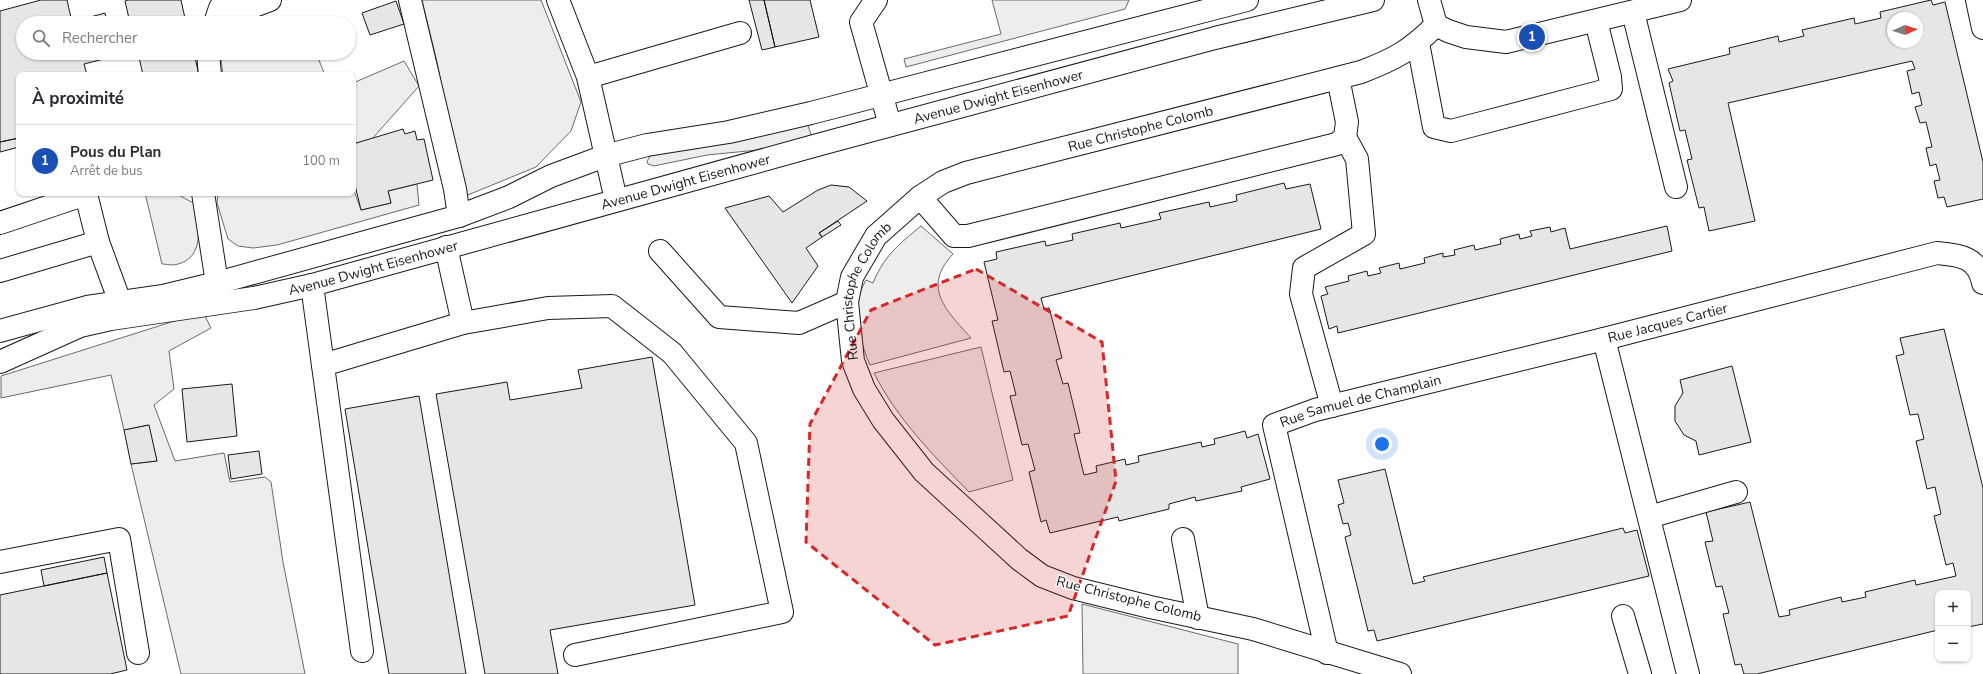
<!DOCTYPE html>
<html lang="fr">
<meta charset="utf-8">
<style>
:root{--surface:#fff;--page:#f7f7f7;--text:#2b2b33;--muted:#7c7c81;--line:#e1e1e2;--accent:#0b8043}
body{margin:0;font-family:"Nunito Sans",sans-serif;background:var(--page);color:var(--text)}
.controls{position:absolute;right:12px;bottom:12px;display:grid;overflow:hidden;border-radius:8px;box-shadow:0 1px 3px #0004}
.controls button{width:36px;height:36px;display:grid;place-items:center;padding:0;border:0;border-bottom:1px solid var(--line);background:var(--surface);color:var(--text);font:20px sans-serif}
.compass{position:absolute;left:1887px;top:12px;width:36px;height:36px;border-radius:50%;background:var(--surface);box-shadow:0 1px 3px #0004;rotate:87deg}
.you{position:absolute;left:1382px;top:444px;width:14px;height:14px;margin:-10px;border:3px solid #fff;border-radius:50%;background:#1a73e8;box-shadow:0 0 0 6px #1a73e833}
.badge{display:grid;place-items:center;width:26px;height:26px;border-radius:50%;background:var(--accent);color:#fff;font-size:13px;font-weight:700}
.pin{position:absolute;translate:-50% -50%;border:2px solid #fff;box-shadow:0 1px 4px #0006}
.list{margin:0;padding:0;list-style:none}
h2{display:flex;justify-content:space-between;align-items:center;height:52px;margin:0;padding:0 16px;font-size:17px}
h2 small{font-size:13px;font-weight:400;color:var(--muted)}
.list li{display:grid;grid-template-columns:26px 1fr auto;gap:12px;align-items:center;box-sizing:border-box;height:72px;padding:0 16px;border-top:1px solid var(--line)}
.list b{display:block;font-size:15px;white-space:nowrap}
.list p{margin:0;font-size:13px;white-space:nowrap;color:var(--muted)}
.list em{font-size:13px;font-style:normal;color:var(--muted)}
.icon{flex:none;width:22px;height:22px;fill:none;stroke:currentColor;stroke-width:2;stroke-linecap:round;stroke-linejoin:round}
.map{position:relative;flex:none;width:1983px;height:674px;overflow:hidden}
.search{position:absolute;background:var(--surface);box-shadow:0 1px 3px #0004;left:16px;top:16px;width:340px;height:44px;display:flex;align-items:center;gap:10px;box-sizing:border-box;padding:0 14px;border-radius:22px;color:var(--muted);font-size:15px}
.panel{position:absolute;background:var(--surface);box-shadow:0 1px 3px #0004;left:16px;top:72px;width:340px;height:124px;border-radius:8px}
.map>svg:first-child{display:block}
.green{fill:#ededed;stroke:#6a6a6a}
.building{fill:#e6e6e6;stroke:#1a1a1a;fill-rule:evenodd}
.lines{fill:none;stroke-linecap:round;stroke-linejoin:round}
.minor-casing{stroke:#1a1a1a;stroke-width:24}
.major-casing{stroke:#1a1a1a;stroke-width:24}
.minor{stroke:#fff;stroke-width:22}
.major{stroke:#fff;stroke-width:22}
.marked{fill:#d62828;fill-opacity:0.2;stroke:#d62828;stroke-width:3;stroke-dasharray:8 5;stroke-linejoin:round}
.labels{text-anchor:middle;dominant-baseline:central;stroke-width:3;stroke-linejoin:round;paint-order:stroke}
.street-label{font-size:14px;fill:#1a1a1a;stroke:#fff}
</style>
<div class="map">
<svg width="1983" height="674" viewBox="0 0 1983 674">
<rect width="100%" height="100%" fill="#fff"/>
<path class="green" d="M422 0H541L581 102 571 131 536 167 463 197 437 62Z
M992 0H1129L1125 9 906 67 904 59 1001 34Z
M222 53H316L325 75H223L221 60Z
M404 61 419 86 372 139 353 144V83Z
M807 123 812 137 778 148 707 155 654 166 648 164 647 161 651 155Z
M417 184 419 205 277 245 253 248 238 246 228 239 217 203 218 193H353V188L361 210 391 203 388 191Z
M145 193H175L197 205C198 226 205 257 178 264 173 266 166 264 162 264Z
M921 226 953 254C921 288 947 311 971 338L870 365C861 345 855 320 859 298 860 292 863 285 866 280L873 283C884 256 899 244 921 226Z
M203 312 211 328 169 351 174 389 154 405 175 461 224 453 230 482 265 477 271 482 283 562 305 674H181L131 464 157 461 148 425 124 430 111 375 1 398V376Z
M981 347 1013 480 969 492C933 455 897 419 874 373Z
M1082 604 1238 644V674H1083Z"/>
<path class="building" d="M41 0H67L72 22 105 13 107 23H23V53H115L116 56 84 64 87 75H19V138L0 142V11Z
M128 0H181L186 23H130L125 1Z
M749 0H764L775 47 762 50Z
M764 0H810L819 37 775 47Z
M1931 0 1933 5 1945 2 1983 162V199L1947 207 1944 197 1938 198 1934 181 1940 180 1936 164 1930 166 1926 148 1932 147 1926 122 1920 123 1915 107 1922 105 1919 92 1912 94 1907 71 1915 69 1912 61 1728 103 1755 221 1709 231 1704 207 1699 208 1687 160 1692 159 1685 130 1680 131 1669 83 1673 81 1668 69 1730 54 1729 48 1778 36 1779 42 1804 36 1802 30 1854 18 1855 24 1881 18 1880 12ZM1893 18H1917V42H1893Z
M396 1 404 24 370 35 362 13Z
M138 53H194L199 75H143Z
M403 129 405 134 415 131 417 140 424 139 433 180 388 191 391 203 361 210 353 177V158H355L353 144Z
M19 138V147L0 152V142Z
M1284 183 1286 189 1310 184 1321 229 1041 298 1044 309 1049 308 1050 311 1062 358 1056 360 1063 384 1068 383 1080 433 1074 434 1084 475 1097 472 1096 466 1125 459 1126 465 1139 462 1138 456 1201 442 1202 447 1215 444 1214 439 1245 431 1247 438 1258 434 1270 479 1241 487 1242 491 1196 501 1195 497 1169 504V509L1119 521 1118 517 1050 533 1046 520 1041 522 1029 472 1035 470 1028 444 1022 445 1010 396 1016 395 1010 371 1004 372 992 321 998 320 984 262 997 259 996 252 1045 241 1046 246 1073 240 1072 234 1120 223 1121 228 1161 219 1159 213 1209 202 1210 207 1237 201 1236 195Z
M831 185 849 187 867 201 819 233 822 237 806 248 818 266 792 303 725 208 769 196 783 212 818 190Z
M838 221 841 225 822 237 819 233Z
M1667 226 1672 251 1338 333 1337 326 1329 329 1321 296 1328 294 1325 287 1349 281 1348 276 1367 271 1368 276 1381 273 1379 268 1399 263 1400 269 1425 263 1424 258 1443 253V257L1455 255 1454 250 1474 245 1475 250 1501 244 1500 239 1519 234 1520 239 1532 236 1530 231 1550 227 1551 232 1565 228 1570 249Z
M1944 329 1983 488V624L1968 627V593H1938V630L1757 674H1744L1741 664 1735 665 1723 614 1729 613 1722 586 1716 587 1705 542 1713 541 1706 512 1750 502 1779 617 1790 615 1789 610 1841 597 1842 602 1866 597 1865 592 1915 580 1916 585 1956 576 1953 563 1946 565 1934 516 1941 514 1935 487 1927 489 1916 441 1924 439 1918 414 1910 415 1896 356 1904 354 1900 338Z
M652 357 695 605 550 630 558 674H485L436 394 507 382 510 400 582 388 578 370Z
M1732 366 1751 442 1699 455 1696 441 1684 435 1675 421V406L1683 393 1680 380Z
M232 384 237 436 187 442 182 389Z
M419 396 466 674H389L345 409Z
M149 425 157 461 131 464 124 430Z
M259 451 262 474 231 479 228 455Z
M1385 469 1413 584 1425 581 1423 577 1623 528 1625 533 1637 530 1649 576 1377 641 1374 630 1368 631 1345 537 1351 535 1348 523 1343 524 1338 505 1344 503 1338 480Z
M104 557 107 573 44 586 41 570Z
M107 573 127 670 110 674H0V595Z"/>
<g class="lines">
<defs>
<g id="minor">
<path d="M410 0 455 189 459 216"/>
<path d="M558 0 588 77 616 200"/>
<path d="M876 0 861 22 890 125"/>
<path d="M1429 0 1436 25 1448 31 1466 37 1506 42 1680 0"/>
<path d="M1977 0 1983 28"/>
<path d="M1633 12 1676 187"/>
<path d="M215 23 220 8 254 6 270 0"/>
<path d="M1418 43 1434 127 1451 131 1611 89 1610 77 1596 21"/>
<path d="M208 53 210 75"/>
<path d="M588 77 740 33"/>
<path d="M203 193 217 283"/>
<path d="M920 197 954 236H968L1337 144 1345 137 1347 122 1338 78"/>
<path d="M0 223 86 194 98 242"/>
<path d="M660 251 719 317 799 323 847 302"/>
<path d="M0 271 98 242 120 302"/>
<path d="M312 285 362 651"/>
<path d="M463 323 548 308 612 306 672 353 746 443 782 612 575 655"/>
<path d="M1604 339 1688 674"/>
<path d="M323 365 463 323 446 247"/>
<path d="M1332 406 1301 294 1304 268 1364 234 1357 159 1345 137"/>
<path d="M1649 517 1736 492"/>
<path d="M1183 539 1198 618"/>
<path d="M0 562 119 539 138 653"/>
<path d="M1623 616 1640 674"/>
<path id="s1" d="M1327 653 1274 425 1315 410 1604 339 1937 253C1960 255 1978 257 1983 283"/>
<path id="s2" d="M1400 674 1253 629 1150 607 1073 588 1042 576 1019 559 924 472 883 420 864 389 853 361 847 302 852 277 876 236 920 197 943 182 966 173 1361 72C1395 59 1410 51 1436 25"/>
</g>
<g id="major">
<path d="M0 331 87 307 163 296 217 283 459 216 509 197 551 176 605 156 647 145 729 132 811 113 1247 0"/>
<path id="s3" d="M0 362 80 326 111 319 254 298 312 285 821 144 1215 38 1373 0"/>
</g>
</defs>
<use href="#minor" class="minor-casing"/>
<use href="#major" class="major-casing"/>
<use href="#minor" class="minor"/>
<use href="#major" class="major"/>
</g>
<path class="marked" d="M976 269 1102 342 1116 481 1068 616 935 645 806 542 810 424 871 310Z"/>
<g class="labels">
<g class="street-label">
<text stroke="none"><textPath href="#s3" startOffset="1035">Avenue Dwight Eisenhower</textPath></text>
<text stroke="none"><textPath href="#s2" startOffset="1085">Rue Christophe Colomb</textPath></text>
<text stroke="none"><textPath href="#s3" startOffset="711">Avenue Dwight Eisenhower</textPath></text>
<text stroke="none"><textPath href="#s3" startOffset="387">Avenue Dwight Eisenhower</textPath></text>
<text stroke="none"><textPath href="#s2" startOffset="737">Rue Christophe Colomb</textPath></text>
<text stroke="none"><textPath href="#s1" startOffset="641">Rue Jacques Cartier</textPath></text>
<text stroke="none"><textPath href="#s1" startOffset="324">Rue Samuel de Champlain</textPath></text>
<text transform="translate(1129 599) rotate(14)">Rue Christophe Colomb</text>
</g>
</g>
</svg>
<div class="controls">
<button>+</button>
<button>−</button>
</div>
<svg class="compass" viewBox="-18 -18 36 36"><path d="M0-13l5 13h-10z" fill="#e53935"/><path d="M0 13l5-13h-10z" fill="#7c7c81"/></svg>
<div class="you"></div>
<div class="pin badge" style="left:1532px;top:37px;background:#1a4fb4">1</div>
<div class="search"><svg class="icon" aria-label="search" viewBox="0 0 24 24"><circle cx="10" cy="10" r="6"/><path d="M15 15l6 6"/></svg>Rechercher</div>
<section class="panel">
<h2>À proximité<small></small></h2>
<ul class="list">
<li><span class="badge" style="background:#1a4fb4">1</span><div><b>Pous du Plan</b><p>Arrêt de bus</p></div><em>100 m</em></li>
</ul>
</section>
</div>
